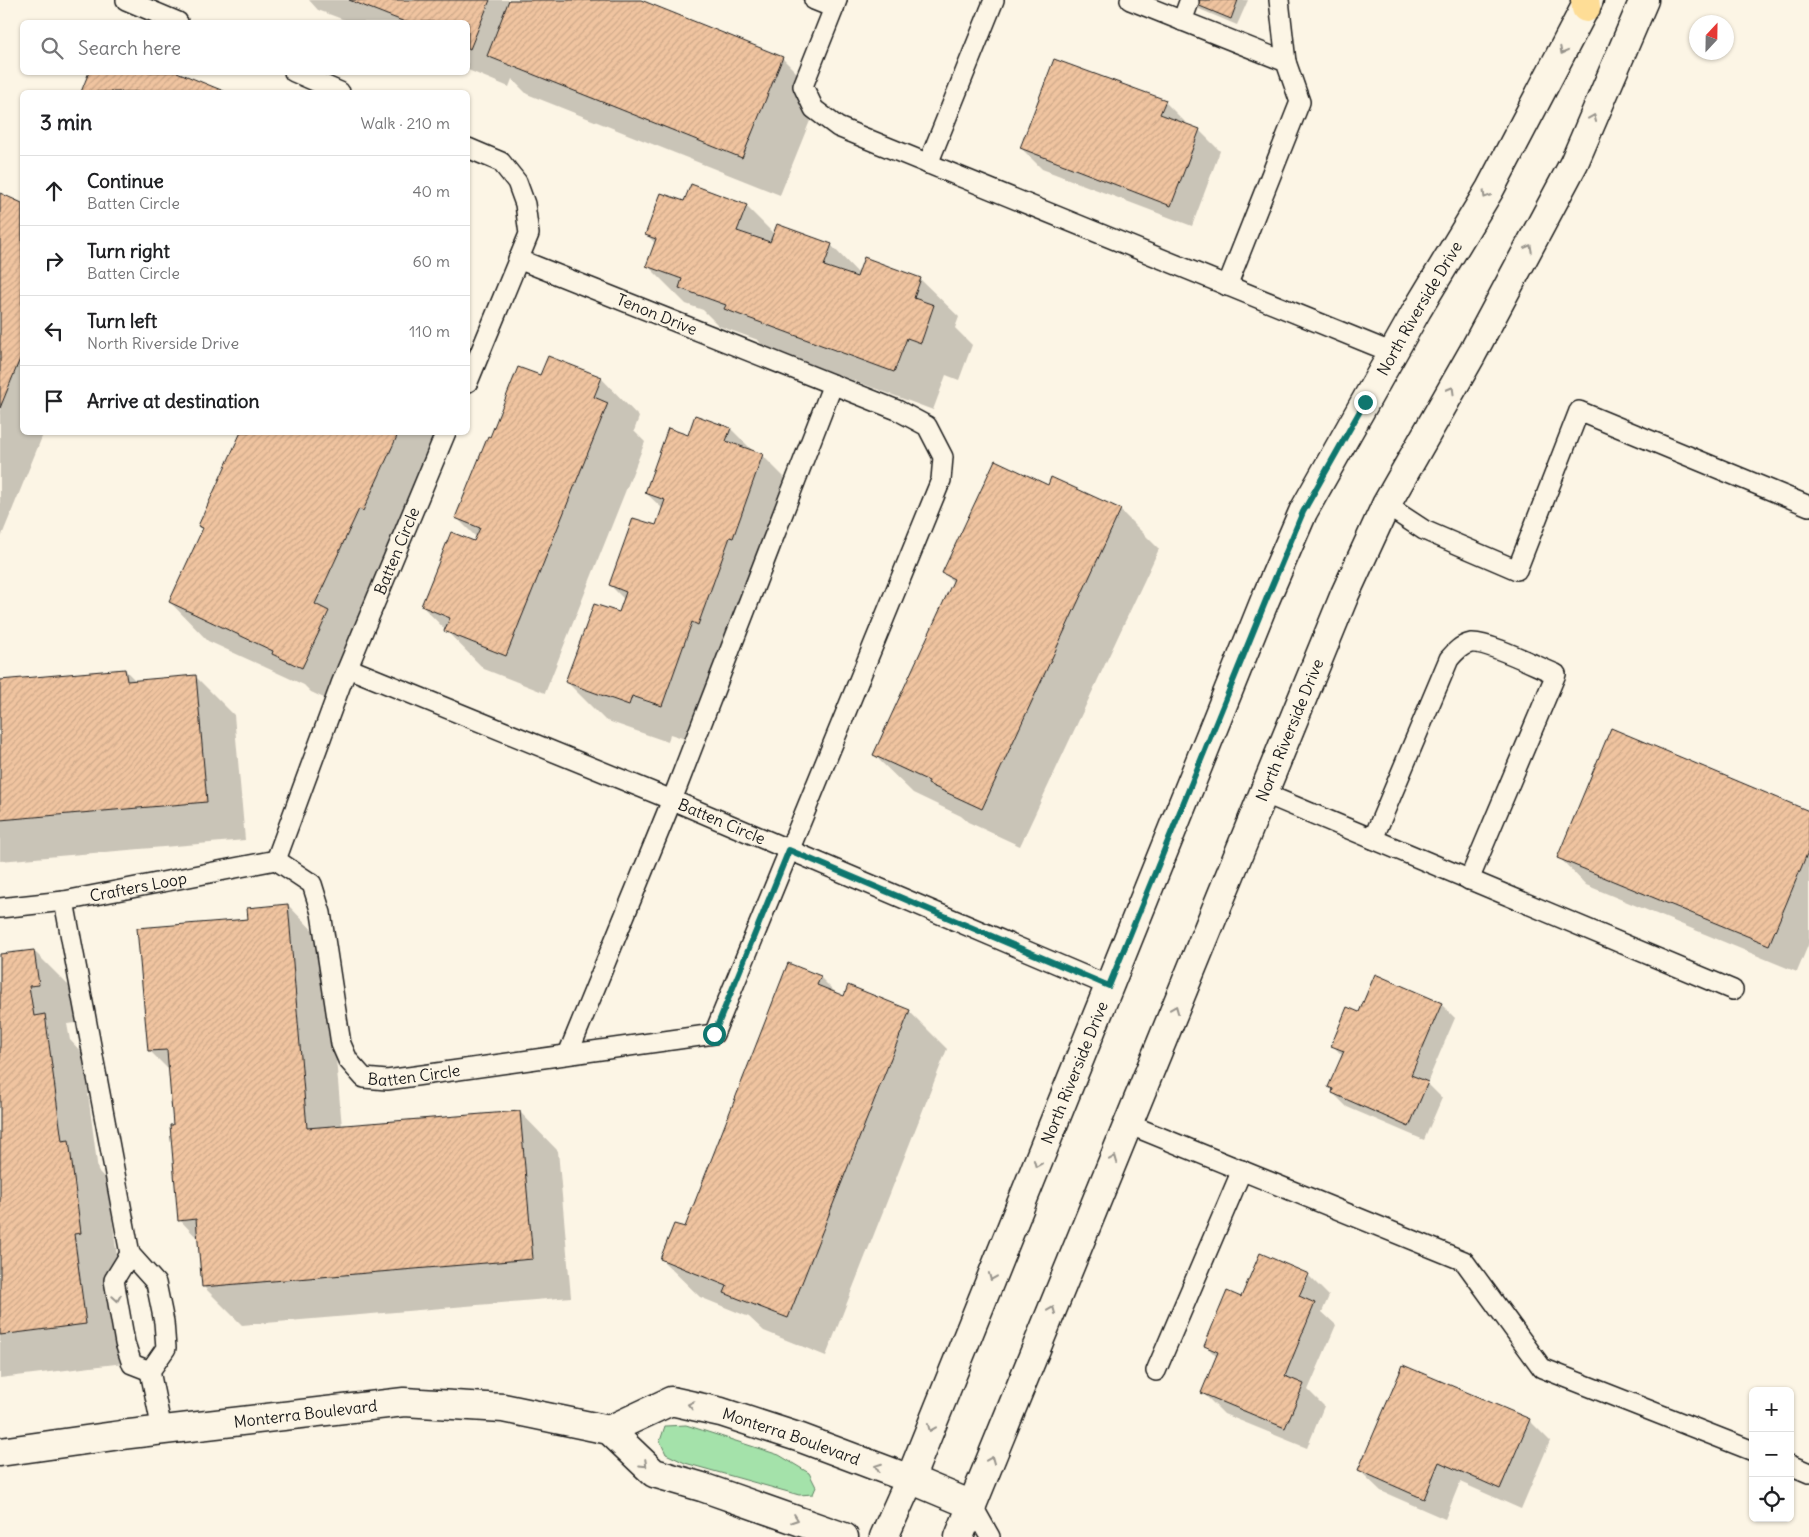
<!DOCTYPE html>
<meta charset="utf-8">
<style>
:root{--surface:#fff;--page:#f2f2f2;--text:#202124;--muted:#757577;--line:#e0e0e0}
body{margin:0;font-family:Delius,sans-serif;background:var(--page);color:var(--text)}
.controls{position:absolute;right:15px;bottom:15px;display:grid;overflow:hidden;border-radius:8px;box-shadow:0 1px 4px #0004}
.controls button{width:45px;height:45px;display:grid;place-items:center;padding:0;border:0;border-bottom:1px solid var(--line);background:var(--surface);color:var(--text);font:25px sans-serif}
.compass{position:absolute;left:1689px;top:15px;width:45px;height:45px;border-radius:50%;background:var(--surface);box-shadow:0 1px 4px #0004;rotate:22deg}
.stop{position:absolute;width:15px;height:15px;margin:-11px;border:4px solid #0f766e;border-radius:50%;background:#fff}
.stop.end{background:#0f766e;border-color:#fff;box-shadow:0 1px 5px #0008}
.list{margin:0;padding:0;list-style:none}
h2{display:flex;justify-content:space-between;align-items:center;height:65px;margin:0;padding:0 20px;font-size:21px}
h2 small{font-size:16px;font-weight:400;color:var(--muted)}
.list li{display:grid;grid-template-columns:32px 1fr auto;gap:15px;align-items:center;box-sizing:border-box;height:70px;padding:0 20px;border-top:1px solid var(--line)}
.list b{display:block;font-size:19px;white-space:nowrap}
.list p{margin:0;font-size:16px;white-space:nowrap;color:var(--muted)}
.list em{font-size:16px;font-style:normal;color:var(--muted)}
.icon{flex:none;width:28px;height:28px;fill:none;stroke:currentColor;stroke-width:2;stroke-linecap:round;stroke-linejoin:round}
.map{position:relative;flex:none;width:1809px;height:1537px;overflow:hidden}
.search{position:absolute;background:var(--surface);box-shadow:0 1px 4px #0004;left:20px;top:20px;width:450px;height:55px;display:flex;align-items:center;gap:12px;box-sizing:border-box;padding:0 18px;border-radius:8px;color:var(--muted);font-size:19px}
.panel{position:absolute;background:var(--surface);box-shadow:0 1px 4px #0004;left:20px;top:90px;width:450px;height:345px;border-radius:8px}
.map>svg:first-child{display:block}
.garden{fill:#a4e2aa;stroke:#607f63}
.shadow{fill:#0003}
.building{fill:url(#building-hatch);stroke:#1c1c1c}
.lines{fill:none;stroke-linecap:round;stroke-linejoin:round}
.service-casing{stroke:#1c1c1c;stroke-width:22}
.tertiary-casing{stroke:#1c1c1c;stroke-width:31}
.secondary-casing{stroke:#1c1c1c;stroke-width:31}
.primary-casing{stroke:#1c1c1c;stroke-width:31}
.service{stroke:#fcf5e5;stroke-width:19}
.tertiary{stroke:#fcf5e5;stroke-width:28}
.secondary{stroke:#fcf5e5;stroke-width:28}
.primary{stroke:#fedd96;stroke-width:28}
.oneway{stroke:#97938b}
.route{stroke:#0f766e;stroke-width:6}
.labels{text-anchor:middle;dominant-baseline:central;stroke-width:5;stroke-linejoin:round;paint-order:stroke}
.street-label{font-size:16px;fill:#1c1c1c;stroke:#fcf5e5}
</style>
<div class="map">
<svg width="1809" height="1537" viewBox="0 0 1809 1537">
<defs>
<pattern id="building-hatch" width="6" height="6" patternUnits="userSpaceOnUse" patternTransform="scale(1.25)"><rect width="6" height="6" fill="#f0c4a0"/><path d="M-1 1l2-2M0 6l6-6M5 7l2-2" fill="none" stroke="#cda889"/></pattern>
</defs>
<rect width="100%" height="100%" fill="#fcf5e5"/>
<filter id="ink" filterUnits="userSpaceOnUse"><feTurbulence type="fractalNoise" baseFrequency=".02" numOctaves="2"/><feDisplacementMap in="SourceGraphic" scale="10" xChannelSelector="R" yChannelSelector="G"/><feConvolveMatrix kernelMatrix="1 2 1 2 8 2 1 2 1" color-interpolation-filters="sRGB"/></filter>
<g filter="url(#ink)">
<path class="garden" d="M686 1425 779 1455 809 1473 816 1487 813 1494 799 1495 685 1463 666 1454 660 1441 665 1426Z"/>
<path class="shadow" d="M309 0H638L782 58 820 96 780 195 527 94 512 79 509 87 468 70V22H350L318 10Z
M1178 0H1248L1237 25Z
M91 72H174L222 92H83Z
M1165 102 1186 123 1185 125 1199 130 1220 151 1192 226 1042 169 1021 148Z
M0 195 22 204V432H44L0 540Z
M685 203 746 206 774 234 831 245 859 274 920 279 959 317 955 328 972 345 959 380 946 375 933 410 764 347 758 340 719 326 703 310 686 304 648 266 656 244 647 235Z
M540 377 601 378 639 417 634 431 645 442 545 693 484 669 422 606 475 542 477 538 456 517Z
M696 417 731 429 754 452 762 455 801 494 771 576 768 574 736 662 731 660 701 744 670 734 668 742 605 720 567 682 619 614 624 599 610 585 657 527 663 509 646 493 689 437Z
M243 432H455L402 548 355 638 367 650 341 706 311 692 304 685 208 641 170 602 204 530 199 525Z
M1048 486 1120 510 1159 549 1020 846 968 822 961 816 913 793 874 755 954 583 944 573Z
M125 670 136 681 195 676 234 715 245 840 0 861V681Z
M1809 812V943L1797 972 1586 885 1559 857Z
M288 905 326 944 342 1127 520 1112 558 1151 571 1297 242 1325 203 1286 199 1240 180 1220 170 1071 149 1050 249 920Z
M34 951 72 989 76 1023 67 1024 70 1040 83 1054 98 1171 107 1180 119 1271 124 1363 0 1378V955Z
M820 977 837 994 909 1011 947 1049 826 1356 764 1331 749 1317 700 1297 661 1259 685 1229Z
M1441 1004 1455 1018 1427 1083 1442 1098 1424 1140 1347 1107 1333 1093 1334 1091 1329 1087 1343 1056 1332 1045 1359 1014Z
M1308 1275 1329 1296 1322 1312 1336 1325 1308 1390 1324 1406 1307 1448 1224 1414 1203 1393 1218 1358 1205 1345Z
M1529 1420 1550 1441 1521 1509 1460 1482 1445 1519 1381 1491 1359 1470Z"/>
<path class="building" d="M349 0H490L470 49 468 48V22H405Z
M509 0H641L783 57 742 158 487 56Z
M1185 0H1238L1231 19Z
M1054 59 1166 100 1160 114 1200 129 1171 206 1020 148Z
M89 72H177L226 92H81Z
M691 184 747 205 737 231 770 242 777 224 832 244 824 266 857 277 864 257 921 278 914 298 934 305 921 343 907 338 894 372 724 309 726 305 679 288 682 279 646 266 656 239 645 235 661 193 684 201Z
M0 193 22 203V354L0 408Z
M548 356 602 377 594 397 608 403 506 656 444 631 450 618 421 606 451 532 474 541 480 528 455 518 488 436 490 437 518 367 540 375Z
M695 415 731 428 726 441 763 454 733 538 730 537 698 625 692 622 662 706 632 696 629 705 565 682 594 604 619 612 626 592 609 585 633 518 656 525 665 500 645 493 668 428 688 435Z
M241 432H399L363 511 359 509 315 604 329 611 302 668 272 654 273 651 169 602 203 528 198 526Z
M995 460 1048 485 1051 477 1121 509 982 809 928 784 929 781 873 755 954 579 942 573Z
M125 669 127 681 196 675 207 802 0 820V680Z
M1611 728 1809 811V849L1769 945 1557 858Z
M288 904 307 1128 520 1111 533 1259 202 1287 196 1219 178 1221 170 1125H173L167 1050 148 1051 137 928 248 919 247 908Z
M34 950 39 985 29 986 34 1016 45 1014 62 1141 69 1140 81 1233 74 1234 86 1324 0 1335V954Z
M788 963 821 976 817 985 844 996 848 985 910 1010 788 1318 724 1293 727 1286 660 1259 674 1224 685 1227Z
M1375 974 1442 1003 1411 1075 1428 1082 1409 1127 1332 1093 1333 1089 1328 1087 1344 1051 1331 1046 1347 1007 1359 1012Z
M1260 1253 1309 1274 1299 1296 1315 1303 1285 1376 1304 1384 1285 1428 1201 1393 1218 1352 1204 1346 1227 1291 1241 1297Z
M1403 1365 1530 1419 1500 1489 1439 1462 1424 1499 1358 1470Z"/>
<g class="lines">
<defs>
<g id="service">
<path d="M126 0 178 22"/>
<path d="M814 0 834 8 837 0"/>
<path d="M1130 0 1286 62 1300 102 1227 286"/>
<path d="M1279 0 1286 62"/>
<path d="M834 8 803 86 814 109 838 127 1393 353"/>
<path d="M1182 21 1189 2"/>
<path d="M294 72 340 92"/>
<path d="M468 148 501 162 517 182 525 204 529 234 468 382"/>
<path d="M928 164 994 0"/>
<path d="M1386 505 1424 530 1517 570 1579 411 1809 506"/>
<path id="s1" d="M348 668 672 800 1109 986"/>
<path d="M1263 793 1733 990"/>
<path d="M1373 839 1449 659C1455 652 1461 645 1471 643 1488 641 1538 667 1556 674L1469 880"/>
<path id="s2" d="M276 860 312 884 321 913 341 1044 348 1060 364 1078 387 1080 714 1034 941 480 943 457 927 426 897 410 518 259"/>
<path id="s3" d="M276 860 341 684 446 432"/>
<path d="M64 901 130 1254 156 1283 164 1322 166 1348 150 1371 162 1430"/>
<path id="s4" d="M0 908 64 901 276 860"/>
<path d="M568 1054 672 800 833 384"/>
<path d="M1128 1124 1464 1261 1542 1368 1753 1451"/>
<path d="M130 1254 114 1280 125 1343 132 1364 150 1371"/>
<path d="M1156 1371 1242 1170"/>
<path d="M1790 1465 1809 1473"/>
<path d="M972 1505 990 1537"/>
</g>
<g id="tertiary">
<path id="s5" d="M609 1430 671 1401 721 1412 801 1438 910 1479 972 1505"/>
<path id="s6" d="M0 1452 121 1435 404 1402 503 1408 609 1430 654 1473 702 1487 844 1537"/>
</g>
<g id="secondary">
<path id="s7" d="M884 1537 910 1479 1265 600 1303 512 1417 310 1490 189 1589 0"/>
<path id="s8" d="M959 1537 1345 594 1386 505 1472 354 1574 163 1644 0"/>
</g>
<path id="primary" d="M1585 0 1586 8"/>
</defs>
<use href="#service" class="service-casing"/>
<use href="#tertiary" class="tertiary-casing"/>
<use href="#secondary" class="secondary-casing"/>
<use href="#primary" class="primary-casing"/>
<use href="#service" class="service"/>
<use href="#tertiary" class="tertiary"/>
<use href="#secondary" class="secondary"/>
<use href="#primary" class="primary"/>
</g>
<defs><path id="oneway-chevron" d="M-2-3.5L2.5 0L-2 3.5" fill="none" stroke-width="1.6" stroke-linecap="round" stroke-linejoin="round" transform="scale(1.25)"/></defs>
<g class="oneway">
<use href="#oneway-chevron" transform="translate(1563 51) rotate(118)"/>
<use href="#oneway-chevron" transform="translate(1593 118) rotate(-67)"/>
<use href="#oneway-chevron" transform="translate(1486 195) rotate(121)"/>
<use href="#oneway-chevron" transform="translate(1529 248) rotate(-62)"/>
<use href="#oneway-chevron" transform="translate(1451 390) rotate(-60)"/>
<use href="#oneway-chevron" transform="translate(1175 1009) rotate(-68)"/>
<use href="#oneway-chevron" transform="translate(1114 1159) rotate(-68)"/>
<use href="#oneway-chevron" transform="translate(1037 1164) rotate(112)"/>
<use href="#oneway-chevron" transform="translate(992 1277) rotate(112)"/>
<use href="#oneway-chevron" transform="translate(117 1298) rotate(81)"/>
<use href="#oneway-chevron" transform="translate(1052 1310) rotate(-68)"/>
<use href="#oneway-chevron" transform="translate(691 1405) rotate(-168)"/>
<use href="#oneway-chevron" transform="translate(931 1428) rotate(112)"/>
<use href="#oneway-chevron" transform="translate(991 1460) rotate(-68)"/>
<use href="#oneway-chevron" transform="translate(644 1464) rotate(44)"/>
<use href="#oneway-chevron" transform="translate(878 1467) rotate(-159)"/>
<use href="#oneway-chevron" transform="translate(795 1519) rotate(20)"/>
</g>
</g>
<g class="lines" filter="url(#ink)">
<path class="route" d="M714 1034 789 850 1109 986 1266 600 1303 512 1365 402"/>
</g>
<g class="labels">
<g class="street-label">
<text stroke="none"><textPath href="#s7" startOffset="1342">North Riverside Drive</textPath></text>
<text transform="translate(657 314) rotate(22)">Tenon Drive</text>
<text stroke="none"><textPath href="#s3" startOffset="332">Batten Circle</textPath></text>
<text stroke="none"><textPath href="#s8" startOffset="872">North Riverside Drive</textPath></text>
<text stroke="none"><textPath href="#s1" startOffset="404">Batten Circle</textPath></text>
<text stroke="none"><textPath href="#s4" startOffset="140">Crafters Loop</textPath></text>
<text stroke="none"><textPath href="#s2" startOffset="298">Batten Circle</textPath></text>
<text stroke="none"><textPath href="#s7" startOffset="502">North Riverside Drive</textPath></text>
<text stroke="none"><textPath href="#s6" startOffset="308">Monterra Boulevard</textPath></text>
<text stroke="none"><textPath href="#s5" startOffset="194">Monterra Boulevard</textPath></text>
</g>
</g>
</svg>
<div class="controls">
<button>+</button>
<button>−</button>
<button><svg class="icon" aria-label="locate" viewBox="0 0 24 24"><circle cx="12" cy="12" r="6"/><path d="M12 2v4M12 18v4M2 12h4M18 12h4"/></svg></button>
</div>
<svg class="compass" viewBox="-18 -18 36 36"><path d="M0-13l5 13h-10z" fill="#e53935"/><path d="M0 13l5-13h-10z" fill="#757577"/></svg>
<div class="stop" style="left:714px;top:1034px"></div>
<div class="stop end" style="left:1365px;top:402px"></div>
<div class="search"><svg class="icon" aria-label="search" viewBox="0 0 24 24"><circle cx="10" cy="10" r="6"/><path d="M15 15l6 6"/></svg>Search here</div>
<section class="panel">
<h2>3 min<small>Walk · 210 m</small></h2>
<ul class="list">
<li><svg class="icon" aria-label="ahead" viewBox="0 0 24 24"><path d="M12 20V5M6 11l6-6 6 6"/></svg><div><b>Continue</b><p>Batten Circle</p></div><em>40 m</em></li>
<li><svg class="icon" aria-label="right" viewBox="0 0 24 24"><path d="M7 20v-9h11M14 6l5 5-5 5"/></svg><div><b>Turn right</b><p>Batten Circle</p></div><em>60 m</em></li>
<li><svg class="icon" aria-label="left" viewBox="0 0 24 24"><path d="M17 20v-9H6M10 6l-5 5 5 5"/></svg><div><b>Turn left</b><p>North Riverside Drive</p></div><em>110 m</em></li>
<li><svg class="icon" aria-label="arrive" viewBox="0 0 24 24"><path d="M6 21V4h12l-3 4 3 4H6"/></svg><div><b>Arrive at destination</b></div></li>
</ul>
</section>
</div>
